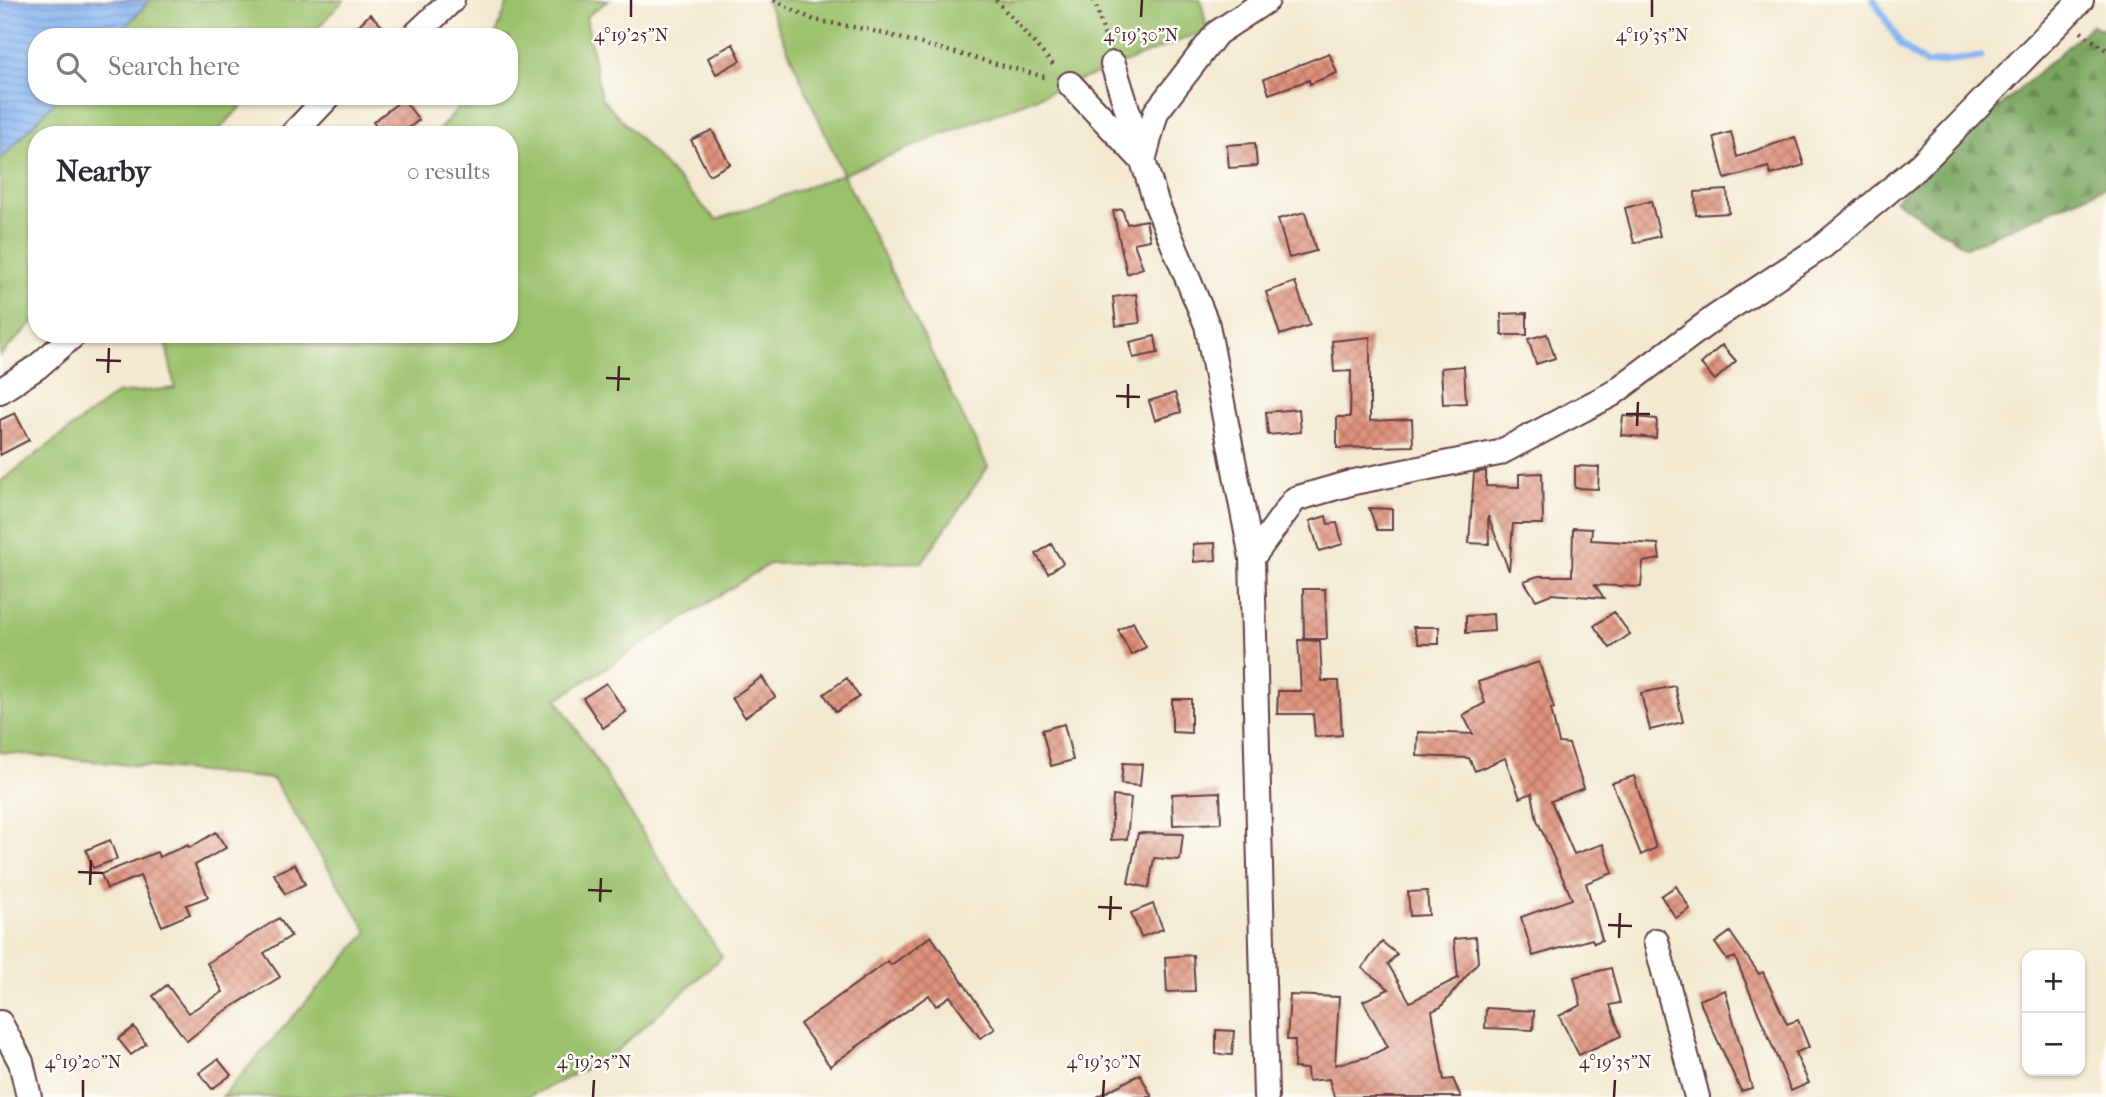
<!DOCTYPE html>
<meta charset="utf-8">
<style>
:root{--surface:#fff;--page:#f2f2f3;--text:#2b2b33;--muted:#7c7c81;--line:#e1e1e2}
body{margin:0;font-family:"IM FELL French Canon",serif;background:var(--page);color:var(--text)}
.controls{position:absolute;right:21px;bottom:21px;display:grid;overflow:hidden;border-radius:14px;box-shadow:0 2px 5px #0004}
.controls button{width:63px;height:63px;display:grid;place-items:center;padding:0;border:0;border-bottom:2px solid var(--line);background:var(--surface);color:var(--text);font:35px sans-serif}
.list{margin:0;padding:0;list-style:none}
h2{display:flex;justify-content:space-between;align-items:center;height:91px;margin:0;padding:0 28px;font-size:30px}
h2 small{font-size:23px;font-weight:400;color:var(--muted)}
.icon{flex:none;width:38px;height:38px;fill:none;stroke:currentColor;stroke-width:2;stroke-linecap:round;stroke-linejoin:round}
.map{position:relative;flex:none;width:2106px;height:1097px;overflow:hidden}
.search{position:absolute;background:var(--surface);box-shadow:0 2px 5px #0004;left:28px;top:28px;width:490px;height:77px;display:flex;align-items:center;gap:18px;box-sizing:border-box;padding:0 24px;border-radius:28px;color:var(--muted);font-size:26px}
.panel{position:absolute;background:var(--surface);box-shadow:0 2px 5px #0004;left:28px;top:126px;width:490px;height:217px;border-radius:28px}
.map>svg:first-child{display:block}
.green{fill:#9bc16c;stroke:#72704c;stroke-width:2}
.forest{fill:url(#forest-firs);stroke:#636346;stroke-width:2}
.water{fill:url(#water-rules);stroke:#686a8e;stroke-width:2}
.lines{fill:none;stroke-linecap:round;stroke-linejoin:round}
.stream{stroke:#85b5f1;stroke-width:7}
.building{fill:url(#building-cross-hatch)}
.minor-casing{stroke:#633d44;stroke-width:28}
.path{stroke:#633d44;stroke-width:4.5;stroke-dasharray:2 5;stroke-linecap:butt}
.minor{stroke:#fff;stroke-width:24}
.ticks{fill:none;stroke:#4a1f2b;stroke-width:2.5}
.ticks-label{font-size:18px;text-anchor:middle;fill:#4a1f2b;stroke:#fdfcf7;stroke-width:5;stroke-linejoin:round;paint-order:stroke}
</style>
<div class="map">
<svg width="2106" height="1097" viewBox="0 0 2106 1097">
<defs>
<pattern id="forest-firs" width="22" height="20" patternUnits="userSpaceOnUse" patternTransform="scale(1.75)"><rect width="22" height="20" fill="#7ca760"/><path d="M5 1l3.5 6h-7zM16 11l3.5 6h-7z" fill="#68874f"/></pattern>
<pattern id="water-rules" width="6" height="5" patternUnits="userSpaceOnUse" patternTransform="scale(1.75)"><rect width="6" height="5" fill="#85b5f1"/><path d="M0 2.5h6" fill="none" stroke="#6f93c3"/></pattern>
<pattern id="building-cross-hatch" width="8" height="8" patternUnits="userSpaceOnUse" patternTransform="scale(1.75)"><rect width="8" height="8" fill="#de917a"/><path d="M0 0l8 8M0 8l8-8" fill="none" stroke="#b67664"/></pattern>
</defs>
<rect width="100%" height="100%" fill="#fdfcf7"/>
<filter id="ink" filterUnits="userSpaceOnUse"><feTurbulence type="fractalNoise" baseFrequency=".0143" numOctaves="2"/><feDisplacementMap in="SourceGraphic" scale="14" xChannelSelector="R" yChannelSelector="G"/><feConvolveMatrix kernelMatrix="1 2 1 2 8 2 1 2 1" color-interpolation-filters="sRGB"/></filter>
<filter id="wash" filterUnits="userSpaceOnUse"><feTurbulence type="fractalNoise" baseFrequency=".00686" numOctaves="4" result="noise"/><feDisplacementMap in="SourceGraphic" scale="28" xChannelSelector="R" yChannelSelector="G"/><feGaussianBlur stdDeviation="1.57" result="paint"/><feColorMatrix in="noise" values="0 0 0 0 0 0 0 0 0 0 0 0 0 0 0 0 0 1.4 0 .05"/><feComposite in="paint" operator="in"/></filter>
<g filter="url(#wash)">
<rect width="100%" height="100%" fill="#f2e9d0"/>
<path class="green" d="M150 0H344L309 37H116Z
M509 0H609L586 17 601 98 716 220 843 174 766 0H1201L1207 30 843 174 988 467 922 562 769 564 557 699 722 957 610 1057 528 1097H222L368 932 273 779 0 752V482L116 394 175 388 164 334H509V135H434L470 96H509V37H495Z
M60 96H251L214 135H37V318L0 356V160Z"/>
<path class="forest" d="M2092 25 2106 31V187L1966 247 1895 200Z"/>
<path class="water" d="M0 0H150L116 37H37V96H60L0 160Z"/>
<g class="lines">
<path class="stream" d="M1874 0 1902 46 1926 64 1981 57"/>
</g>
<g id="blocks">
<path class="building" d="M370 14 393 37H347Z
M733 44 741 60 716 74 708 58Z
M1329 53 1337 73 1310 84 1309 80 1269 94 1264 79Z
M403 99 419 120 400 135H382L373 122Z
M712 130 730 164 709 175 691 140Z
M1731 132 1737 157 1795 137 1804 165 1771 175 1768 167 1725 179 1714 137Z
M1255 143 1257 166 1229 168 1227 145Z
M1727 190 1729 213 1696 215 1695 192Z
M1651 201 1660 236 1634 243 1625 208Z
M1122 209 1127 224 1146 220 1150 240 1134 243 1143 268 1127 274 1113 211Z
M1305 212 1316 251 1289 258 1278 219Z
M1295 282 1310 325 1280 335 1266 292Z
M1136 294 1140 323 1116 326 1113 297Z
M1527 313V335H1502L1501 314Z
M1547 334 1555 358 1536 364 1528 339Z
M1155 336 1158 353 1133 358 1130 342Z
M1370 337V421L1412 419 1413 446 1337 448V417H1350L1351 371 1334 372 1332 341Z
M1722 345 1736 361 1715 380 1701 364Z
M1464 366 1466 403 1443 404 1441 368Z
M1175 393 1181 412 1155 420 1149 401Z
M1299 409 1301 432 1268 435 1266 412Z
M15 413 29 440 0 455V420Z
M1623 416 1657 419 1656 438 1621 435Z
M1575 466 1599 467 1598 489 1575 488Z
M1486 471V486L1519 487V474L1542 473 1543 524H1513L1509 571 1488 516 1489 544 1469 543 1474 473Z
M1369 508 1392 509V530H1377Z
M1326 516 1328 524 1337 523 1343 544 1319 551 1310 521Z
M1573 528 1592 529 1591 540 1658 544 1660 559 1643 562 1641 587 1595 585 1604 598 1551 594 1536 600 1524 581 1538 576H1572Z
M1215 543 1216 560 1194 562 1193 544Z
M1051 544 1063 563 1048 573 1036 554Z
M1303 589H1325L1327 639H1304Z
M1614 612 1630 634 1610 648 1594 626Z
M1493 614 1494 631 1466 633V616Z
M1133 622 1146 647 1131 655 1118 630Z
M1413 627H1439V644H1419Z
M1298 640 1320 641 1322 681H1339L1342 735 1315 737 1313 714H1277L1278 691H1301Z
M1539 662 1554 708 1551 709 1559 743 1569 744 1584 788 1551 801 1574 854 1603 844 1613 873 1586 883 1602 940 1594 943 1592 939 1533 956 1521 917 1572 899 1537 820 1532 793 1520 798 1505 758 1475 771 1469 758 1417 756 1418 732 1473 734 1463 715 1485 703 1478 682Z
M762 677 775 697 745 717 732 698Z
M847 678 859 697 836 712 824 694Z
M606 683 626 712 603 728 583 698Z
M1675 686 1683 722 1650 730 1641 693Z
M1172 699H1191V733L1172 732Z
M1064 724 1073 760 1051 766 1042 730Z
M1123 763 1142 764 1140 786 1121 784Z
M1634 776 1656 848 1641 855 1612 783Z
M1220 792 1221 823 1173 825 1172 794Z
M1113 796 1131 798 1127 839 1111 840Z
M216 832 226 848 195 865 208 897 186 905 190 914 162 926 140 876 107 889 101 874 157 852 159 857 188 845 189 848Z
M1138 833 1183 834 1180 860 1154 858 1149 888 1128 883Z
M110 840 117 859 93 868 86 850Z
M295 864 305 884 285 894 274 874Z
M1676 886 1690 909 1676 918 1661 896Z
M1427 891 1429 915 1410 916 1408 892Z
M1153 904 1163 929 1141 937 1131 913Z
M279 918 291 936 264 953 280 977 219 1015 187 1041 153 996 167 985 188 1013 223 992 207 963Z
M1730 932 1759 974 1763 972 1787 1024 1798 1020 1809 1047 1795 1053 1809 1083 1791 1091 1735 957 1727 960 1715 943Z
M931 936 995 1029 980 1038 950 996 936 1006 929 995 830 1066 800 1024 888 961 891 965Z
M1476 937 1478 962 1441 1007 1432 1011 1444 1080 1453 1079 1461 1097H1334L1329 1079 1308 1081 1307 1069 1294 1068 1295 1040H1287L1290 995 1339 997 1335 1065 1367 1057 1388 1047 1363 1001 1389 989 1362 968 1382 942 1397 954 1388 964 1410 1002 1458 978 1454 939Z
M1193 955 1195 991 1167 992 1165 957Z
M1611 968 1620 1003 1610 1005 1621 1036 1579 1055 1559 1016 1581 1005 1574 977Z
M1725 990 1752 1088 1741 1091 1699 1000Z
M1486 1008 1534 1011 1533 1030 1485 1028Z
M134 1027 146 1044 131 1055 118 1039Z
M1216 1030 1234 1031 1232 1055 1216 1054Z
M218 1059 231 1075 212 1089 199 1073Z
M1140 1074 1152 1097H1097Z"/>
</g>
</g>
<g filter="url(#ink)">
<use href="#blocks" fill-opacity="0" stroke="#633d44" stroke-width="2"/>
<g class="lines">
<defs>
<path id="minor" d="M413 37 452 0
M1113 64 1143 161 1156 112 1217 33 1267 0
M1070 84 1143 161 1157 205 1207 325 1252 558 1266 1097
M292 135 329 96
M0 391 37 367 75 334
M1252 558 1295 499 1354 482 1499 453 1612 394 1714 318 1823 246 1921 164 2081 0
M1656 941 1697 1097
M0 1023 21 1062 29 1097"/>
</defs>
<use href="#minor" class="minor-casing"/>
<path class="path" d="M774 0 814 20 870 30 1049 78
M996 0 1056 68
M1094 0 1107 43
M2081 32 2106 50"/>
<use href="#minor" class="minor"/>
</g>
</g>
<path class="ticks" d="M631 17V0M1141 17 1142 0M1652 17V0M96 360 121 361M108 373 109 348M606 378 630 379M618 391 619 366M1116 396 1140 397M1128 408V384M1626 414H1650M1637 426 1638 402M78 872 103 873M90 885 91 860M588 890 612 891M600 902 601 878M1098 907 1122 908M1110 920 1111 896M1608 925 1632 926M1619 938 1620 913M83 1097V1080M593 1097 594 1080M1103 1097 1104 1080M1614 1097 1615 1080"/>
<g class="ticks-label">
<text x="631" y="41">4°19'25"N</text>
<text x="1141" y="41">4°19'30"N</text>
<text x="1652" y="41">4°19'35"N</text>
<text x="83" y="1068">4°19'20"N</text>
<text x="594" y="1068">4°19'25"N</text>
<text x="1104" y="1068">4°19'30"N</text>
<text x="1615" y="1068">4°19'35"N</text>
</g>
</svg>
<div class="controls">
<button>+</button>
<button>−</button>
</div>
<div class="search"><svg class="icon" aria-label="search" viewBox="0 0 24 24"><circle cx="10" cy="10" r="6"/><path d="M15 15l6 6"/></svg>Search here</div>
<section class="panel">
<h2>Nearby<small>0 results</small></h2>
<ul class="list">
</ul>
</section>
</div>
